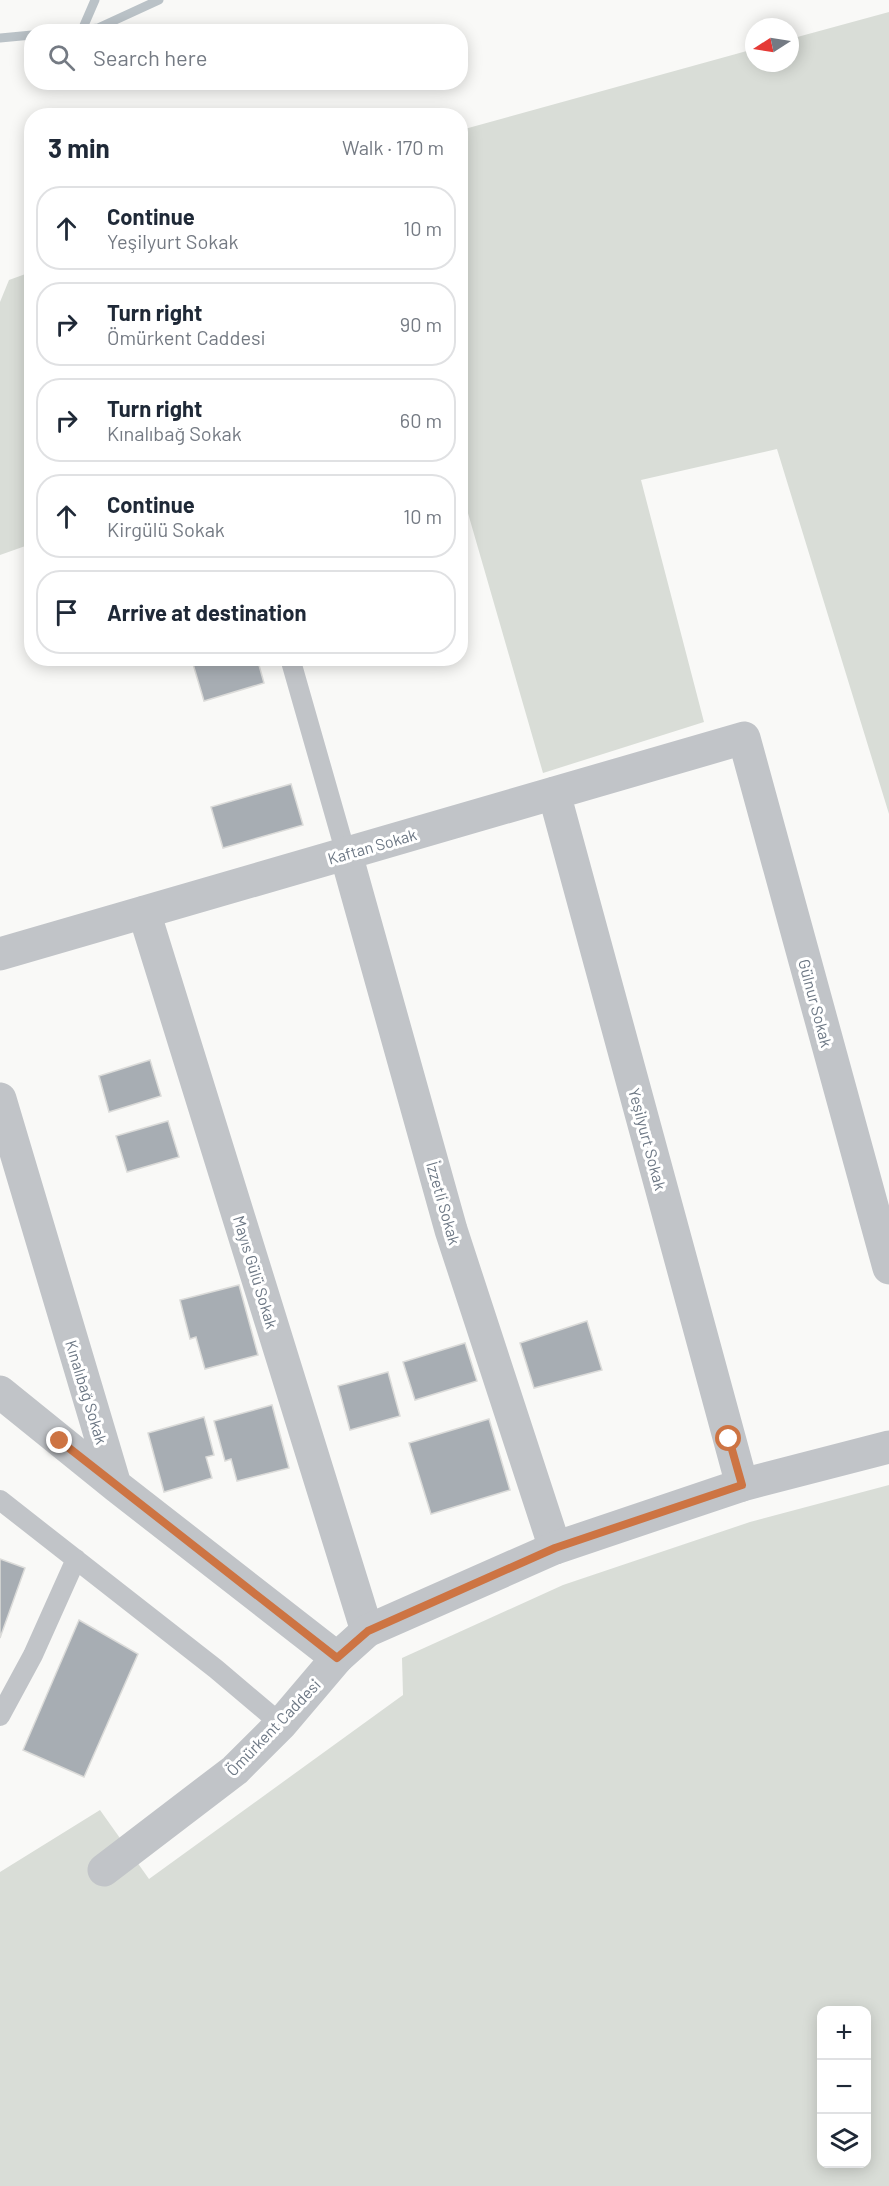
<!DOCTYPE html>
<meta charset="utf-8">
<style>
:root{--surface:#fff;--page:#f2f2f3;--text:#1f2937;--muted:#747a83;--line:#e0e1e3}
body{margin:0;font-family:Barlow,sans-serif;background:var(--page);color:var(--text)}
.controls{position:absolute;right:18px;bottom:18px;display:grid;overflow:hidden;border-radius:12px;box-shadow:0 3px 15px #0003}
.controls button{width:54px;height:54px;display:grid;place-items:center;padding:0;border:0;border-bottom:2px solid var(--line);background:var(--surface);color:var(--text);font:30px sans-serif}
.compass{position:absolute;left:745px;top:18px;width:54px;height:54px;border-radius:50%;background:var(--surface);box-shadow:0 3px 15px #0003;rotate:258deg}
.stop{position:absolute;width:18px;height:18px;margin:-14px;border:4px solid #cd7443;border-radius:50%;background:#fff}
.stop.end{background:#cd7443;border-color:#fff;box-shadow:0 2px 6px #0008}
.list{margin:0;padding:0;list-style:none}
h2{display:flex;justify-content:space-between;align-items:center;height:78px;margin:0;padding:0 24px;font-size:26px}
h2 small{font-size:20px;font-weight:400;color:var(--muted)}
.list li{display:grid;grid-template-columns:39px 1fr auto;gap:18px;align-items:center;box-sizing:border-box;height:84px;margin:0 12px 12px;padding:0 12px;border:2px solid var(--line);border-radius:24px}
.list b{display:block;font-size:22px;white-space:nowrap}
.list p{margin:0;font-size:20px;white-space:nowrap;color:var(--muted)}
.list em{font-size:20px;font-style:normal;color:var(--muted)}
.icon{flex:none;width:33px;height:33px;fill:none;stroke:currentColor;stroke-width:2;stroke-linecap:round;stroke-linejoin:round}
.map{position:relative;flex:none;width:889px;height:2186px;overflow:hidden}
.search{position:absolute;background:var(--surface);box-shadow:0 3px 15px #0003;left:24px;top:24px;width:444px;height:66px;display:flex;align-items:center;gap:15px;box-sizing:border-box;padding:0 21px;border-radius:24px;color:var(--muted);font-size:22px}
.panel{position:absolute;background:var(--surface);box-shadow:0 3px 15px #0003;left:24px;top:108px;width:444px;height:558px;border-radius:24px}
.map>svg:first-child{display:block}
.green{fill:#d9ddd7;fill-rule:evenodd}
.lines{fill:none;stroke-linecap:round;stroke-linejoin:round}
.stream{stroke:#bac2c7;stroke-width:9}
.building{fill:#a7adb3;stroke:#dbdbd9;stroke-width:1.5}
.service{stroke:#c1c4c8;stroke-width:20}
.minor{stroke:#c1c4c8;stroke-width:33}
.tertiary{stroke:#c1c4c8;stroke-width:33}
.route{stroke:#cd7443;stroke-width:8}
.labels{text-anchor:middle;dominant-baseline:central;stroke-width:6;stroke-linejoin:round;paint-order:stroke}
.street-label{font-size:16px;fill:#6c7784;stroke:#fff}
</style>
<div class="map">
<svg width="889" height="2186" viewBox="0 0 889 2186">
<rect width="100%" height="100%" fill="#f9f9f7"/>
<path class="green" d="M889 12V814L777 449 641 480 704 722 543 773 461 489V130L754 49V63H790V39Z
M31 272V544L0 555V302L9 280Z
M889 1485V2186H0V1872L100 1810 149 1879 403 1695 402 1658 563 1585 750 1522ZM822 2010H866V2164H822Z"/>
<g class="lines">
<path class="stream" d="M82 30 95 0
M63 32 98 28 159 0
M0 38 32 35"/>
</g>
<path class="building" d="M212 658H257L264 683 204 701 193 664Z
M291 784 303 825 223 848 211 807Z
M150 1060 161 1096 109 1112 99 1076Z
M168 1121 179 1157 127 1172 116 1136Z
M239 1285 258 1355 205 1369 196 1337 190 1339 180 1300Z
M587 1321 602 1370 534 1388 520 1343Z
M465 1343 477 1381 415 1400 403 1362Z
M388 1372 400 1416 350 1430 338 1386Z
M272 1405 289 1468 237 1481 231 1459 225 1461 214 1421Z
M204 1417 214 1455 206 1457 212 1478 164 1492 148 1433Z
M489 1419 510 1490 431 1514 409 1443Z
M0 1559 25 1568 0 1638Z
M79 1620 138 1654 84 1777 23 1750Z"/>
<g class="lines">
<path class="service" d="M290 658 346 854
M0 1500 216 1669 281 1724
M0 1716 33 1655 76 1559"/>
<path class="minor" d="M554 793 742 1485
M346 854 451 1230 555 1548
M144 912 367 1631
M0 954 744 738 889 1268
M0 1099 115 1485 337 1658
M0 1392 115 1485"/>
<path class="tertiary" d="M104 1870 235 1770 281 1724 337 1658 367 1631 555 1548 742 1485 889 1447"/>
</g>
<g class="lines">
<path class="route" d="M60 1441 337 1658 368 1631 555 1548 742 1485 729 1439"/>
</g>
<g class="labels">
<g class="street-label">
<text transform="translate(372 846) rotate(-16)">Kaftan Sokak</text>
<text transform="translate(816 1003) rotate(75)">Gülnur Sokak</text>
<text transform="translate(648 1139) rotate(75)">Yeşilyurt Sokak</text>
<text transform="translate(444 1203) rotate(74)">İzzetli Sokak</text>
<text transform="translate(256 1272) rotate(73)">Mayıs Gülü Sokak</text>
<text transform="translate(87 1392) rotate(73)">Kınalıbağ Sokak</text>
<text transform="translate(273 1727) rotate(-46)">Ömürkent Caddesi</text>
</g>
</g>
</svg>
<div class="controls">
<button>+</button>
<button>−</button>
<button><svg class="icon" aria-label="layers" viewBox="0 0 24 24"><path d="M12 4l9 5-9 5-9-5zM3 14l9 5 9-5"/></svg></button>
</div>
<svg class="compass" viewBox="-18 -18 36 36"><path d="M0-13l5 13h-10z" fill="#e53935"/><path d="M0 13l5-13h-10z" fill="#747a83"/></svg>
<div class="stop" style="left:729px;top:1439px"></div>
<div class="stop end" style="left:60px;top:1441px"></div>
<div class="search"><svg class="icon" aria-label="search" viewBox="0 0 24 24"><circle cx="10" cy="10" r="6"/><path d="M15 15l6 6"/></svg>Search here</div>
<section class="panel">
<h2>3 min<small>Walk · 170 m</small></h2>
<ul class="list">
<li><svg class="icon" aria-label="ahead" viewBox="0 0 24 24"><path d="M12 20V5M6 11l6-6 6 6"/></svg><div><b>Continue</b><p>Yeşilyurt Sokak</p></div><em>10 m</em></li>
<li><svg class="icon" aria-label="right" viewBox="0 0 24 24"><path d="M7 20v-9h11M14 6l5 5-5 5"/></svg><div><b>Turn right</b><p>Ömürkent Caddesi</p></div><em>90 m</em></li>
<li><svg class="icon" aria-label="right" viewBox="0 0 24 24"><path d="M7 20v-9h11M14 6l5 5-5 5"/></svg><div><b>Turn right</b><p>Kınalıbağ Sokak</p></div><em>60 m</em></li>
<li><svg class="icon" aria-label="ahead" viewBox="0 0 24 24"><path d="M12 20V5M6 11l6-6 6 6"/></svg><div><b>Continue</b><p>Kirgülü Sokak</p></div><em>10 m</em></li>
<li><svg class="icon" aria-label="arrive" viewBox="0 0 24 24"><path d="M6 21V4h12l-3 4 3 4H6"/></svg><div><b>Arrive at destination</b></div></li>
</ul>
</section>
</div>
